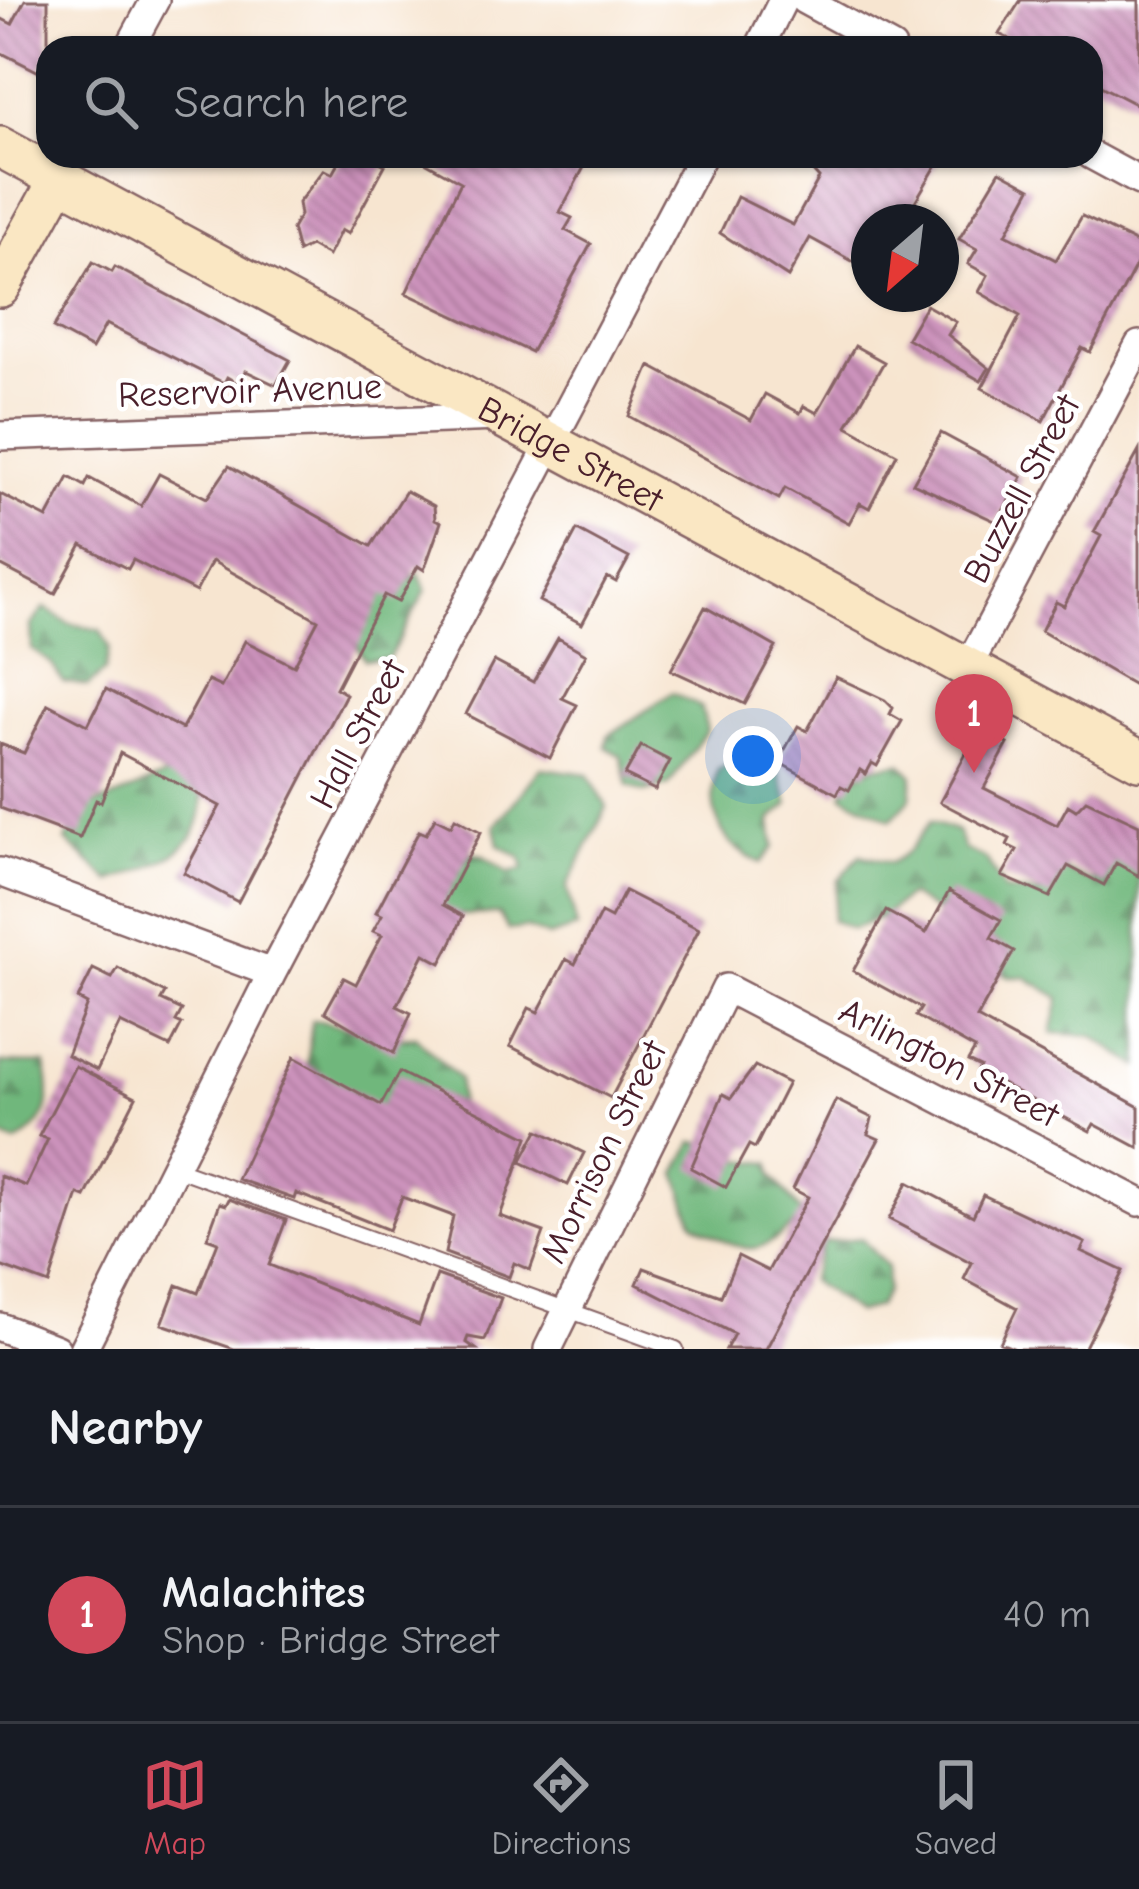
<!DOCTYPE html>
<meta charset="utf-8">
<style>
:root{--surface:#171b24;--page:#20242c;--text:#f1f3f6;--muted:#9ea1a6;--line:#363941;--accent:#d1495b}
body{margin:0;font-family:"Comic Neue",sans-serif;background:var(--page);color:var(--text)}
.compass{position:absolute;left:851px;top:204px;width:108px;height:108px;border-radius:50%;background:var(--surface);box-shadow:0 3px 9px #0004;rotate:208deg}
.you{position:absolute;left:753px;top:756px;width:42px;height:42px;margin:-30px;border:9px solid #fff;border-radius:50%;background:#1a73e8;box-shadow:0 0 0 18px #1a73e833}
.badge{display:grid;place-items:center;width:78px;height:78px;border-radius:50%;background:var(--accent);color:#fff;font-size:39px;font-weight:700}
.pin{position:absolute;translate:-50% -99px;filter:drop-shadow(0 3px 6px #0008)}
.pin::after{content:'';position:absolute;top:63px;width:42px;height:36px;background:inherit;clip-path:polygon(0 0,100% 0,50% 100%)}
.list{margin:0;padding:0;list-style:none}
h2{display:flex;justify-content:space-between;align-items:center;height:156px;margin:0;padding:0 48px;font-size:51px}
h2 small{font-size:39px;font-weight:400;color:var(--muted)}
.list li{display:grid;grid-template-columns:78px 1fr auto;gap:36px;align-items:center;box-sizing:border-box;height:216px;padding:0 48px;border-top:3px solid var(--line)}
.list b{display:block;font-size:45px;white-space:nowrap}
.list p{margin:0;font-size:39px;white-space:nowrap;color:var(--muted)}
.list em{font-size:39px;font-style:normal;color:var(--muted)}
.icon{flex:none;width:66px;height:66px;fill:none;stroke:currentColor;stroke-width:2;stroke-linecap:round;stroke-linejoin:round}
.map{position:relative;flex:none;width:1139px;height:1349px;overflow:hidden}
.search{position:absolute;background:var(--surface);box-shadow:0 3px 9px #0004;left:36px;right:36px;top:36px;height:132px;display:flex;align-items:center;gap:30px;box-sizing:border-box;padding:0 42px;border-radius:36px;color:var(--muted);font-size:45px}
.sheet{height:372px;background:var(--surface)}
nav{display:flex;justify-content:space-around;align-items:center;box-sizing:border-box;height:168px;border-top:3px solid var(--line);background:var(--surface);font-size:33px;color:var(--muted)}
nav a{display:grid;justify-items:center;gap:6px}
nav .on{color:var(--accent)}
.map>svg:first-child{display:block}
.forest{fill:url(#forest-firs);stroke:#5d6b54;stroke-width:3}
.building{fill:url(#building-back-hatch)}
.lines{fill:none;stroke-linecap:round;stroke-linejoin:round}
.lane-casing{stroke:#876465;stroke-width:18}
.street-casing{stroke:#876465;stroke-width:32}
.secondary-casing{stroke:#876465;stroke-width:44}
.lane{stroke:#fff;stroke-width:14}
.street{stroke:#fff;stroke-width:27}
.secondary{stroke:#fae7c3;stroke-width:39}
.labels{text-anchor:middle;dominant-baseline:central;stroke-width:9;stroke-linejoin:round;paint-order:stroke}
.street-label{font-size:36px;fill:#4a1f2b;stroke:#fff}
</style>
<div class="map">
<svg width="1139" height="1349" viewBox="0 0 1139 1349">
<defs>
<pattern id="forest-firs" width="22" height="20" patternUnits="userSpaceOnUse" patternTransform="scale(3)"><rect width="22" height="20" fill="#70b77c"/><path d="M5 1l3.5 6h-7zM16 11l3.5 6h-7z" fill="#5e9466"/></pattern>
<pattern id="building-back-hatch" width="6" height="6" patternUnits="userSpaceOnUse" patternTransform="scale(3)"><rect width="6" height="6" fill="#cc93bc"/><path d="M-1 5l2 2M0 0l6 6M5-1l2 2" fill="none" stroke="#a87799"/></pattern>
</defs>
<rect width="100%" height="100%" fill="#fff"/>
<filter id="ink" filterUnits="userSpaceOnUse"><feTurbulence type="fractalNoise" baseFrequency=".00833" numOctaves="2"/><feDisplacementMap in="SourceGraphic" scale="24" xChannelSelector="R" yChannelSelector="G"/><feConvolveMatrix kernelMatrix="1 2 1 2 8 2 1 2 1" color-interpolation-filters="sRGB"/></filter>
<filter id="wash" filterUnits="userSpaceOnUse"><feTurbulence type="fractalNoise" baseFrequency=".004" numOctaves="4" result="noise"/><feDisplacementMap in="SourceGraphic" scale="48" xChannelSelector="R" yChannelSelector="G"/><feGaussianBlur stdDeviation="2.7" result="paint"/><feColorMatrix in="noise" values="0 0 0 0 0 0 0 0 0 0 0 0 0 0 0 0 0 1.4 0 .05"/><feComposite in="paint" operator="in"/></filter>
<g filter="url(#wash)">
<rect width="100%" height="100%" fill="#f7e5d0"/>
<path class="forest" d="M242 509 392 593 419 573 426 590 389 658 365 660 349 630Z
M45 608 68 623 100 630 110 648 105 671 88 686 63 682 51 663 32 650 31 625Z
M672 693 701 707 707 730 668 786 643 792 628 786 621 756 606 747 608 736Z
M755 754 774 759 789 804 771 820 774 847 761 863C722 847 704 811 718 769Z
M901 763 913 775 911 798 891 820 843 795 846 783 873 767Z
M541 768 588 774 607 807 567 887 577 928 548 937 527 928 508 930 499 914 455 915 435 902 462 852 482 855 509 873 524 869 521 858 499 845 495 826Z
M179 771 202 789C208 851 160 863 111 882L66 841 81 807C120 801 144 782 179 771Z
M930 822 958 832 964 849 986 859 1005 891 1040 894 1052 865 1094 883 1095 863 1139 859V1067L1093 1036 1052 1033 1060 998 1025 977H1008L945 917 909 895 881 918 852 929 832 920 838 881 860 855 891 863 909 851Z
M312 1020C348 1024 380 1044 415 1036L459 1079 460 1116 410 1133 306 1078Z
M0 1063 45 1064C54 1101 49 1122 16 1143L0 1136Z
M693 1142 710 1144 726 1159 770 1163 772 1175 804 1216C755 1259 750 1257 693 1222L677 1173Z
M861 1238 887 1267 886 1291 877 1307 857 1313 810 1281 823 1242Z"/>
<g id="blocks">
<path class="building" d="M25 0H48V55L39 72 0 52V18L12 24Z
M1021 0H1139V106L1091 81V48H1029L999 34Z
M342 156H368L385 165 348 234 341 230 328 256 310 246 298 252 292 229 300 215 298 203 324 170 332 174Z
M414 156H590L560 212 572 218 565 230 591 244 531 352 406 293 461 182Z
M799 156H942L903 222H869V234L854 262 810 238 788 277 720 233 737 197 793 225 819 178Z
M1000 171 1031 188 1006 234 1056 260 1082 216 1139 244V260L1090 352 1082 348 1043 421 982 388 1020 316 979 292 988 275 968 264 977 249 959 239Z
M93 262 112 272 115 267 290 360 276 385 246 371 239 384 227 377 224 383 106 324 92 349 53 328Z
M926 305 956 322 948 335 989 368 981 381 907 338Z
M855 346 884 362 847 426 897 454 869 508 860 503 849 523 785 488 779 499 629 416 650 366 751 420 765 394 800 413 804 406 817 413Z
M941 433 1022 477 997 522 913 483Z
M1139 451V688L1041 631 1056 602 1064 606 1101 536 1094 532Z
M229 466 371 546 406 491 434 506 435 519 441 522 424 570 418 566 398 602 384 595 336 688 346 694 238 902 184 873 220 806 120 753 101 802 96 800 80 838 0 808V744L24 753 48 704 88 725 106 689 182 729 208 681 221 687 245 641 294 666 318 620 212 561 196 592 133 560 128 569 82 545 55 594 0 565V494L47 518 69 477 85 486 89 478 141 506 159 474 207 498Z
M577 530 629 558 616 582 607 577 582 624 539 601Z
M705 607 776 647 745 704 671 670Z
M558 638 586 654 562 698 577 705 550 758 466 714 494 661 533 682Z
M836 677 885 700 893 708 890 714 902 721 877 766 872 763 866 774 860 770 849 790 841 786 837 794 778 762 798 726 807 731Z
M979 729 1008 744 984 788 1057 825 1068 805 1076 810 1086 800 1139 825V876L1116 863 1104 885 1068 866 1050 897 1002 876 1017 850 1007 845 1010 839 940 802Z
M641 746 670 761 655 790 625 775Z
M435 818 451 826 455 818 481 832 443 905 463 916 453 940 441 963 424 954 397 1006 411 1013 394 1053 325 1012 344 978 356 984 382 935 373 931 382 915 376 912 419 831 426 834Z
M625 891 699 929 611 1098 510 1046 529 1008 538 1012 566 959 575 964 601 913 611 918Z
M949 891 1001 920 991 938 1014 951 977 1018 1139 1107V1148L1094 1124 1090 1131 978 1071 980 1067 968 1061 975 1049 916 1016 921 1008 853 971 886 911 926 933Z
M118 968 165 993 161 1000 182 1010 176 1021 182 1024 170 1047 120 1023 97 1070 67 1055 87 1004 78 999 93 969 112 978Z
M294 1057 381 1105 399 1072 528 1137 500 1216 544 1232 530 1270 514 1263 509 1277 445 1253 453 1216 402 1197 389 1230 296 1193 294 1199 237 1179Z
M75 1066 136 1097 85 1197 78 1194 49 1284 0 1266V1176L26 1186 48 1139 39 1136Z
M755 1066 788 1083 755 1148 749 1145 726 1187 691 1168 723 1094 731 1098Z
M836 1100 872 1118 868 1134 879 1139 766 1349H726L734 1334 637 1284 644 1268 721 1296 738 1256 768 1271 808 1197 793 1189Z
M538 1130 584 1153 568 1185 521 1162Z
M908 1182 973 1216 983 1195 1085 1243 1081 1251 1123 1271 1084 1349H1015L1000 1343 1017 1308 964 1279 972 1263 889 1219Z
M229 1199 286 1220 269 1265 419 1325 437 1275 501 1298 485 1340 468 1337 466 1342 476 1349H234L162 1324 177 1285 198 1293 218 1242 207 1238 220 1203 226 1205Z"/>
</g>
</g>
<g filter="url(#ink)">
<use href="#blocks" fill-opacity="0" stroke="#876465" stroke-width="3"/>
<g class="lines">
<defs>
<path id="lane" d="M172 1167 676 1349"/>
<path id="street" d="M804 0 892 48
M129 48 155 0
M759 48 783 0
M1091 155 1139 181
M0 436 499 417
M968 667 1139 345
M0 872 272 973
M0 1327 56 1349
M83 1349 272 973 702 156
M548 1349 726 988 1139 1202"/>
<g id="secondary">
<path id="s1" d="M0 147 1139 760"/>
<path d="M0 287 60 178"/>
</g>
</defs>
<use href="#lane" class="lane-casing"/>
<use href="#street" class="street-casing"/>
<use href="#secondary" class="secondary-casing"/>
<use href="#lane" class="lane"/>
<use href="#street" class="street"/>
<use href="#secondary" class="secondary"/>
</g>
</g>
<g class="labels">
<g class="street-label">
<text transform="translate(250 391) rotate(-2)">Reservoir Avenue</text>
<text stroke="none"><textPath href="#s1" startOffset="648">Bridge Street</textPath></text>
<text transform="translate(1022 489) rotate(-62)">Buzzell Street</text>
<text transform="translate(358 734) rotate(-62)">Hall Street</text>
<text transform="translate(949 1063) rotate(27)">Arlington Street</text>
<text transform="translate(604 1152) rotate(-64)">Morrison Street</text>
</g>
</g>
</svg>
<svg class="compass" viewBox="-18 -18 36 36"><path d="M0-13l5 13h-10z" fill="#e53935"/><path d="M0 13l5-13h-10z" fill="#9ea1a6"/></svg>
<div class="you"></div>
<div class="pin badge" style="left:974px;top:773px">1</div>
<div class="search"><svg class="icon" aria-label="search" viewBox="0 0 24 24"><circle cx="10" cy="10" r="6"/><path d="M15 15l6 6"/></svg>Search here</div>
</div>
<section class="sheet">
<h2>Nearby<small></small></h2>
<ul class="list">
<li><span class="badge">1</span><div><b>Malachites</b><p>Shop · Bridge Street</p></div><em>40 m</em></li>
</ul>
</section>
<nav>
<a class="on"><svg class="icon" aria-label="map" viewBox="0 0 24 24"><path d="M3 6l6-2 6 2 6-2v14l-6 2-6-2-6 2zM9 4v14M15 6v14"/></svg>Map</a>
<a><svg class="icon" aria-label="directions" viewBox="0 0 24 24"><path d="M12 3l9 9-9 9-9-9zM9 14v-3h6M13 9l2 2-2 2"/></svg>Directions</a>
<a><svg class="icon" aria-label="saved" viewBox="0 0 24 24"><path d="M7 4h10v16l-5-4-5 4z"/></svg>Saved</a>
</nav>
